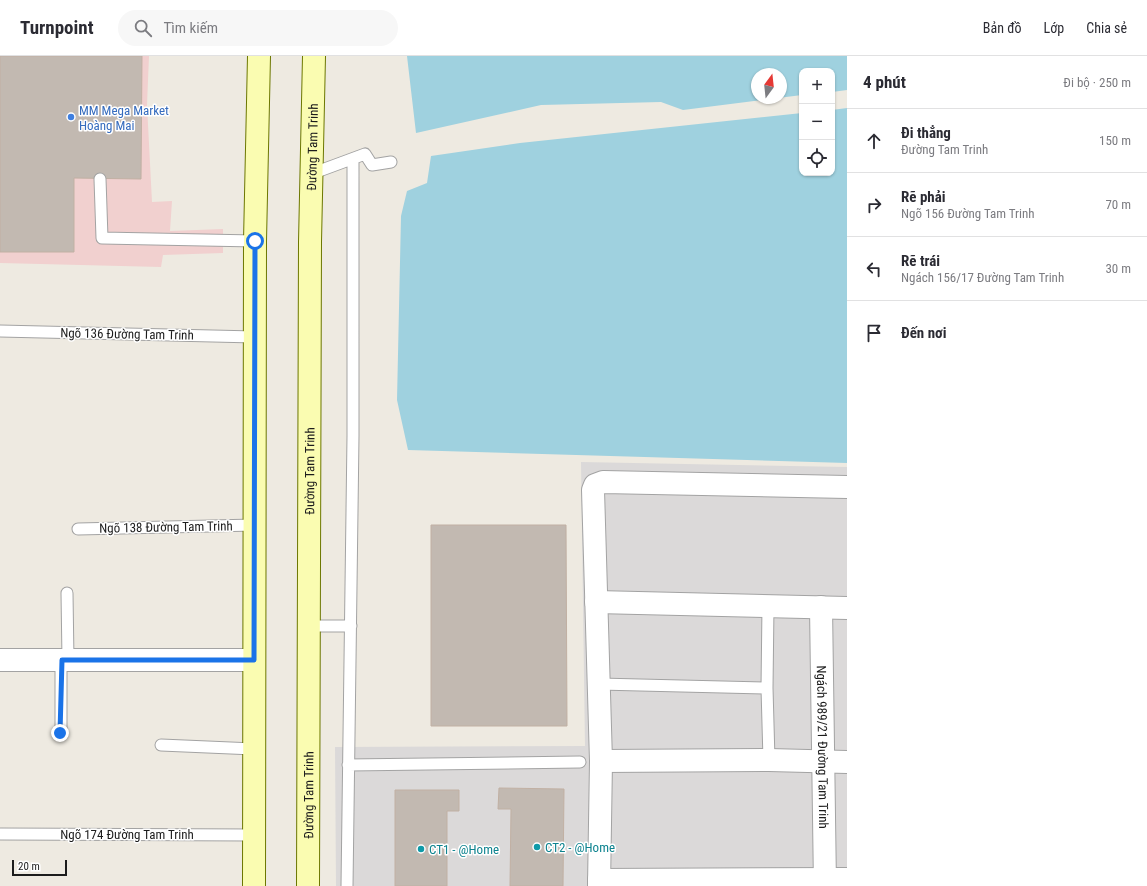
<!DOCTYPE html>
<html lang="vi">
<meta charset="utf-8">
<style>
:root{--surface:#fff;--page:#f7f7f7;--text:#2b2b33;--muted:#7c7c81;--line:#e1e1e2}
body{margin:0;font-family:"Roboto Condensed",sans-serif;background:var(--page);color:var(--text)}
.controls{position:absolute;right:12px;top:12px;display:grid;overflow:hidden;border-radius:8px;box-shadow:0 1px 3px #0004}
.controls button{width:36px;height:36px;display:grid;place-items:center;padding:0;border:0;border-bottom:1px solid var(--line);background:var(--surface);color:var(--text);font:20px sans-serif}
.compass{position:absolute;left:751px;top:12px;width:36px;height:36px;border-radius:50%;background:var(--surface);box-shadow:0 1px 3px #0004;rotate:15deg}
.scale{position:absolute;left:12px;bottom:10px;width:55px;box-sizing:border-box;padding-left:4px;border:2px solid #1c1c1c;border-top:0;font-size:11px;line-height:14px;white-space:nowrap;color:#1c1c1c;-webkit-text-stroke:3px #fff;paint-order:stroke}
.stop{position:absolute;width:12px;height:12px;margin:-9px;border:3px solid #1a73e8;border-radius:50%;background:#fff}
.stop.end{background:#1a73e8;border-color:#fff;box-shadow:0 1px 4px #0008}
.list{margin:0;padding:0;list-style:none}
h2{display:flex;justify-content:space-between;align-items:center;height:52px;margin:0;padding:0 16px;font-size:17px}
h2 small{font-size:13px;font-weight:400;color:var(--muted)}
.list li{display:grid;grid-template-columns:26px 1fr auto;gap:12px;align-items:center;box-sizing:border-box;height:64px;padding:0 16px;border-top:1px solid var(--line)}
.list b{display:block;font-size:15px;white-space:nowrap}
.list p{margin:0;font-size:13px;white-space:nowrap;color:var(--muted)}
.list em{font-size:13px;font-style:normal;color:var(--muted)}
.icon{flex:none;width:22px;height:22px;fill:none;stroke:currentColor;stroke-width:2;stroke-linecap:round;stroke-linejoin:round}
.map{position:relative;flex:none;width:847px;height:830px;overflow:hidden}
header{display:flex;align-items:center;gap:24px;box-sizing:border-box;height:56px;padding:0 20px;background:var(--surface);border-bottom:1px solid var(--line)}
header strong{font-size:19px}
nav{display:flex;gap:22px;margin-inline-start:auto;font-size:14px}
.search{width:280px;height:36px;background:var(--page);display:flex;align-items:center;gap:10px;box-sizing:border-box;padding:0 14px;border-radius:22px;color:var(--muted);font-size:15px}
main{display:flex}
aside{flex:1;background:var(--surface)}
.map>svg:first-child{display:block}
.residential{fill:#dbd9d9}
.commercial{fill:#f1d0cf}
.water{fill:#9fd1df;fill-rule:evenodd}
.building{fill:#c2b9b1;stroke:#c1b0a3}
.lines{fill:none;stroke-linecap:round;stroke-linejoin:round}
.service-casing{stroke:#a3a3a3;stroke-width:13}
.minor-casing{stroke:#a3a3a3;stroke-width:24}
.secondary-casing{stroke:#6c7700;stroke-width:24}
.service{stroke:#fff;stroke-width:11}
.minor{stroke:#fff;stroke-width:22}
.secondary{stroke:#fafcb1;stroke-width:22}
.route{stroke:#1a73e8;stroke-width:5}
.shop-dot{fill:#3f7fe0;stroke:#fff;stroke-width:1.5}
.culture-dot{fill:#0f9aa8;stroke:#fff;stroke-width:1.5}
.labels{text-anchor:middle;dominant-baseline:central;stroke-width:3;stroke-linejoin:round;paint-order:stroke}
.shop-label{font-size:13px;fill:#366cbe;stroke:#fff;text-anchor:start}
.street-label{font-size:13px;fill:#1c1c1c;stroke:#fff}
.culture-label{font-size:13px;fill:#0d838f;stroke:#fff;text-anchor:start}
</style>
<header>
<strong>Turnpoint</strong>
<div class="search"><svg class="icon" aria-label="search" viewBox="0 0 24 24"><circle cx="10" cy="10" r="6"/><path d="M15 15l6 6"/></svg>Tìm kiếm</div>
<nav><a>Bản đồ</a><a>Lớp</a><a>Chia sẻ</a></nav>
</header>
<main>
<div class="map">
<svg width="847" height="830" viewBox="0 0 847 830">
<rect width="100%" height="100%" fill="#eeeae1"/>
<path class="residential" d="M581 406 847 411V830H336L335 691 585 690Z"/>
<path class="commercial" d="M0 0H149L147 49 152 146 172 145 170 175 223 173V197L163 199 161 211 0 207Z"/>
<path class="water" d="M407 0H847V34L832 36V15H802V39L683 54 661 46 541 49 416 77ZM757 18H781V42H757Z
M847 52V407L408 394 397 344 401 160 407 135 427 127 431 100 520 87 802 57V117H832V54Z"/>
<path class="building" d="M0 0H142L141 123 74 122V196H0Z
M431 469H566L567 670H431Z
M499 732 564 733 563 830H510L511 753H498Z
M395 734H459V755H447V830H395Z"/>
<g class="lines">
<defs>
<path id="service" d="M311 118 365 98 372 109 391 106
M100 123 102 182 255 185
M0 275 255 281
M78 473 255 469
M67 537 68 604
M768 550 767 632 769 704
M309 570H351
M599 628 767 632
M61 677V604
M161 689 254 693
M348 709 580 706
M0 778 254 779
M347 830 353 380V103"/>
<g id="minor">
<path d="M596 546 847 552"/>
<path id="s1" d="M821 551 825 830"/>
<path d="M0 604H254"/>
<path d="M601 705 769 704 847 706"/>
<path d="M599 824 847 823"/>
<path d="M599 830 601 705 593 434 595 429 603 426 847 431"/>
</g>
<g id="secondary">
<path d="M254 830 255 185 259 0"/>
<path id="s2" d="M308 830 310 186 314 0"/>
</g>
</defs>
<use href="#service" class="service-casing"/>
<use href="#minor" class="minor-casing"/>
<use href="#secondary" class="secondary-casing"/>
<use href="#service" class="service"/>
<use href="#minor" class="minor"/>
<use href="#secondary" class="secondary"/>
</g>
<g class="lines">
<path class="route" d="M60 677 62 604H254L255 185"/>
</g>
<circle class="shop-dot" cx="71" cy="61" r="4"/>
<g class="culture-dot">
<circle cx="537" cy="791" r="4"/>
<circle cx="421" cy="793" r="4"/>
</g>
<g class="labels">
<g class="shop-label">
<text x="79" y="54">MM Mega Market<tspan x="79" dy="15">Hoàng Mai</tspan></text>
</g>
<g class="street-label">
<text stroke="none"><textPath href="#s2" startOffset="739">Đường Tam Trinh</textPath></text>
<text transform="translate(127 278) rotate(1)">Ngõ 136 Đường Tam Trinh</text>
<text stroke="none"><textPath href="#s2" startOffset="415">Đường Tam Trinh</textPath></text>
<text transform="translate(166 471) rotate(-1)">Ngõ 138 Đường Tam Trinh</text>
<text stroke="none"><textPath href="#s1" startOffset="140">Ngách 989/21 Đường Tam Trinh</textPath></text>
<text stroke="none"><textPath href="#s2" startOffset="91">Đường Tam Trinh</textPath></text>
<text x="127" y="778">Ngõ 174 Đường Tam Trinh</text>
</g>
<g class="culture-label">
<text x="545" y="791">CT2 - @Home</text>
<text x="429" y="793">CT1 - @Home</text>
</g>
</g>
</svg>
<div class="controls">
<button>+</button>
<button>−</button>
<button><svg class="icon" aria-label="locate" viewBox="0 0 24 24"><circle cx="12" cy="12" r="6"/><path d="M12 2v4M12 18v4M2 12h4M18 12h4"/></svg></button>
</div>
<svg class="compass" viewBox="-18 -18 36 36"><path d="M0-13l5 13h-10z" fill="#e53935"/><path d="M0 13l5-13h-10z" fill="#7c7c81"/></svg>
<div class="scale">20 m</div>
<div class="stop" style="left:255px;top:185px"></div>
<div class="stop end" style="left:60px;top:677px"></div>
</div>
<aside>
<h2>4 phút<small>Đi bộ · 250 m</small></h2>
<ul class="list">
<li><svg class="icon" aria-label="ahead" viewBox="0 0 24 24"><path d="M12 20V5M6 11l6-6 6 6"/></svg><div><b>Đi thẳng</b><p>Đường Tam Trinh</p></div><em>150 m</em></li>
<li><svg class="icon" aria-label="right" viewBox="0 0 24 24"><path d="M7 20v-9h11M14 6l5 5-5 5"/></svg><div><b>Rẽ phải</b><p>Ngõ 156 Đường Tam Trinh</p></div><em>70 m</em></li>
<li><svg class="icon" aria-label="left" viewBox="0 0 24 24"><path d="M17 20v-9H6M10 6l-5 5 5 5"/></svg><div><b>Rẽ trái</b><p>Ngách 156/17 Đường Tam Trinh</p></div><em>30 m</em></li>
<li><svg class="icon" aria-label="arrive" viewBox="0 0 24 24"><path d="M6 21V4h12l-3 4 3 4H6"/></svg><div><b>Đến nơi</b></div></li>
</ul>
</aside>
</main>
